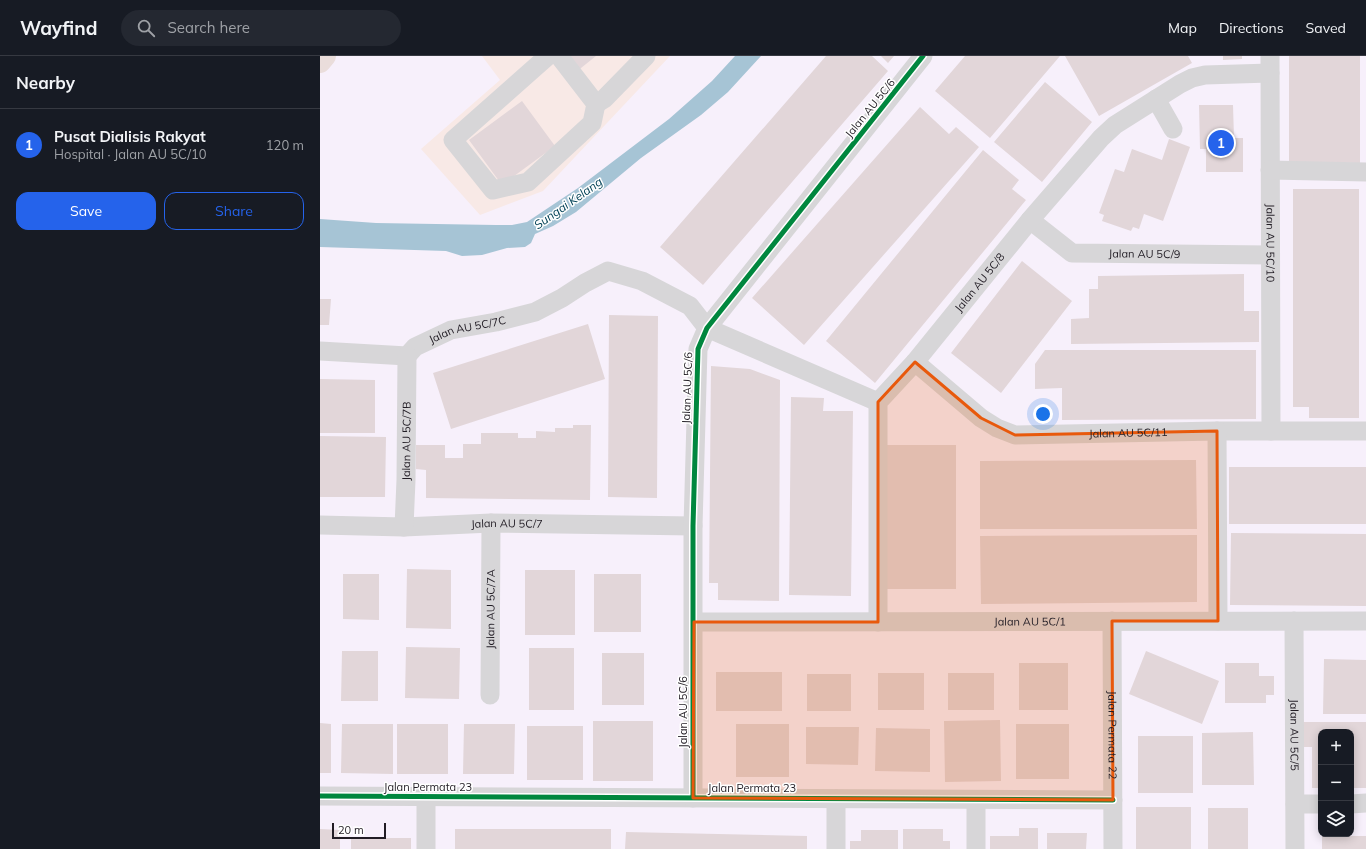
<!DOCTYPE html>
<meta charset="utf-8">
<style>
:root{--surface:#171b24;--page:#242831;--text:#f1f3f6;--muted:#9ea1a6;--line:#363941;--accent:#2563eb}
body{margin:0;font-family:Mulish,sans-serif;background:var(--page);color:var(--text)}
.controls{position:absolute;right:12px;bottom:12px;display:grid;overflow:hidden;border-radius:8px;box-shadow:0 2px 10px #0003}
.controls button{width:36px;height:36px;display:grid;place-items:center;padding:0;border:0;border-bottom:1px solid var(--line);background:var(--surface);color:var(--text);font:20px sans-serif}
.scale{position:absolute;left:12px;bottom:10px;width:54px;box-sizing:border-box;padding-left:4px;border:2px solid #211c24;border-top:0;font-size:11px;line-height:14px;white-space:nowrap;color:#211c24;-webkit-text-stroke:3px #fff;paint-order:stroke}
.you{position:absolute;left:723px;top:358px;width:14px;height:14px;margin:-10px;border:3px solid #fff;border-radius:50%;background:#1a73e8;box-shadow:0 0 0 6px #1a73e833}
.badge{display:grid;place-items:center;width:26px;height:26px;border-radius:50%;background:var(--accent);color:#fff;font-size:13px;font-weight:700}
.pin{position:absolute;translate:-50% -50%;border:2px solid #fff;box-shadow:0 1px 4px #0006}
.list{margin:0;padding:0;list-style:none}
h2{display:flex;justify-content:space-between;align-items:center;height:52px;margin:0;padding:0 16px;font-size:17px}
h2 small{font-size:13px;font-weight:400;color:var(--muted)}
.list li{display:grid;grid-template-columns:26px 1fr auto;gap:12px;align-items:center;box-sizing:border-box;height:72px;padding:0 16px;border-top:1px solid var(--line)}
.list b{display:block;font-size:15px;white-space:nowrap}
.list p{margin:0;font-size:13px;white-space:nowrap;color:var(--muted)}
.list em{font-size:13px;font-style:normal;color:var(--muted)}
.actions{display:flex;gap:8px;padding:12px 16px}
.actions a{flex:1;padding:9px 0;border:1px solid var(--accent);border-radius:12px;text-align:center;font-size:14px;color:var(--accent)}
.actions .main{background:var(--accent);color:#fff}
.icon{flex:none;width:22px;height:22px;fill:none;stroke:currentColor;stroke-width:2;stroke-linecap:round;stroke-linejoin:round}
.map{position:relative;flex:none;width:1046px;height:793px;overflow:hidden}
header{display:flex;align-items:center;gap:24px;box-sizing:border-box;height:56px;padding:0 20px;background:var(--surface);border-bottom:1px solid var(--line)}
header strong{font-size:19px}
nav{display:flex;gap:22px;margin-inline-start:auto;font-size:14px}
.search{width:280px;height:36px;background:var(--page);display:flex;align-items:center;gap:10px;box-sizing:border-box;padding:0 14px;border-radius:22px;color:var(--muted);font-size:15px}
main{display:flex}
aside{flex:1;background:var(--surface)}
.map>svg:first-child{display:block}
.commercial{fill:#f8e9e6}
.water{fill:#a6c4d5}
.building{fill:#e2d6d9}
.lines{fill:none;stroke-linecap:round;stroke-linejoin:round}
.minor{stroke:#d7d6d8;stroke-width:19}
.highway{stroke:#eadddb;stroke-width:22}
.cycleway-casing{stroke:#fff;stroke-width:8}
.cycleway{stroke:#00873e;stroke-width:5}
.marked{fill:#e8590c;fill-opacity:0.2;stroke:#e8590c;stroke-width:3;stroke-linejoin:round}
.labels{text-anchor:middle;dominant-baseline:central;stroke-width:3;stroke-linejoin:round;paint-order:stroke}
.street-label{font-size:11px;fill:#211c24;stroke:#fff}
.water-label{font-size:12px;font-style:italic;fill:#004156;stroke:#fff}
</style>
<header>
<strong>Wayfind</strong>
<div class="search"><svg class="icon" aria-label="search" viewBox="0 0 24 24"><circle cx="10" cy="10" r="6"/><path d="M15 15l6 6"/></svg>Search here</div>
<nav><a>Map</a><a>Directions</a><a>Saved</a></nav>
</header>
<main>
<aside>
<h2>Nearby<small></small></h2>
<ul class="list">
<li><span class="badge">1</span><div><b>Pusat Dialisis Rakyat</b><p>Hospital · Jalan AU 5C/10</p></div><em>120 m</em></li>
</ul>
<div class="actions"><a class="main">Save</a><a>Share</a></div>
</aside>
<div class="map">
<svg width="1046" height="793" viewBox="0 0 1046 793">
<rect width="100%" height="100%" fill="#f7f0fb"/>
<path class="commercial" d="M162 0H350L223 135 160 159 101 93 180 24Z"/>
<path class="water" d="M415 0H441L408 36 381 59 321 102 256 156 233 170 215 178 211 187 205 191 187 192 162 199 142 200 126 195 0 191V163L56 167 176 169H192L207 166 258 132 349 63 392 25Z"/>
<path class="building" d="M244 0H276L256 16Z
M506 0H552L568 15 383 229 340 191Z
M561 0H574L568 7Z
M645 0H740L670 82 615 35Z
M745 0H868L872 7 779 60Z
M903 0H922V3L903 4Z
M969 0H1040V107L969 106Z
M725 26 772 66 722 126 674 86Z
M202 45 235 90 182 129 149 84Z
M879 49H913L914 82H923V116H886V93H880Z
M600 51 629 78 636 71 659 91 484 289 432 242Z
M849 83 870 91 843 165 824 158 819 173 813 171 811 175 782 165 784 159 779 157 795 113 804 116 812 93 842 104Z
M663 94 699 124 692 133 706 144 555 327 506 285Z
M973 133H1039V362H989V351H973Z
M702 205 752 245 681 337 631 297Z
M924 218V255H939V286L751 288V263L769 262V233H778V220Z
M0 243H11L9 269H0Z
M289 259 338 260 337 442 288 441Z
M268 268 285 323 131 373 113 317Z
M725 294H936V363L742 364V332L715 333V308Z
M391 310 430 313 460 324 459 545 398 544V527H389Z
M0 323 55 324V377H0Z
M471 341 504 342 503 355H533L531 540 469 539Z
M253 369H271L270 444 106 442V414L96 413V389H125V402H143V388H161V377H198V382H216V375L235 376V372H253Z
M0 380 66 381 65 441H0Z
M567 389H636V533H567Z
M876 404 877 473H660V405Z
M909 411H1046V468H909Z
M911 477 1046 478V550L910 549Z
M877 479V546L661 548 660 480Z
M87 513 131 514V573L86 572Z
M205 514H255V579H205Z
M23 518H59V564L23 563Z
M274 518H321V576H274Z
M86 591 140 592 139 643 85 642Z
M209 592H254V654H209Z
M22 595H58V645H21Z
M826 595 899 625 882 668 809 638Z
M282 597H324V649H282Z
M1004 603 1046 604V658H1003Z
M699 607H748V654H699Z
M905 607H939V620H954V639H946V647H905Z
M396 616H462V655H396Z
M558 617H604V654H558Z
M628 617H674V654H628Z
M487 618H531V655H487Z
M680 664 681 725 625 726 624 665Z
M273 665H333V725H273Z
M982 666H1046V732H1031V676H1001V732H992V691H982Z
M0 667 11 668V717H0Z
M22 668H73V718L21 717Z
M77 668H128V718H77Z
M144 668H195L194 718H143Z
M416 668H469V721H416Z
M696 668H749V723H696Z
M207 670H263V724H207Z
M486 671H539L538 709 486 708Z
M556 672 610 673V716L555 715Z
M933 676 934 729H882V677Z
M818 680H873V737H818Z
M816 751H871V793H816Z
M888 752H928V793H888Z
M699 772H718V793H670V780H699Z
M0 773 20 774V793H0Z
M135 773H291V793H135Z
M583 773H623V785H630V793H583Z
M541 774H578V793H530V785H541Z
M306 776 487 780V793H305Z
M727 777H767L766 793H727Z
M1002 780H1046V793H1002Z
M31 782H91V793H31Z"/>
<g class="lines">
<g class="minor">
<path d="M228 0 133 84 173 134 208 126 272 67 276 48 239 0"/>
<path id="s1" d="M950 0 951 375"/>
<path d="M836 43 853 73"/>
<path d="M276 48 284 43 326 0"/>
<path d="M950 114 1046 116"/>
<path id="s2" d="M710 164 752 197 950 199"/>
<path id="s3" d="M0 295 87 300 95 291 131 274 176 266 215 256 242 242 265 227 288 215 322 225 370 250 387 272 558 346"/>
<path id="s4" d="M595 306 661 362 677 372 695 379 897 375H1046"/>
<path d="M897 375 898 565"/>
<path id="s5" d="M0 469 84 471 171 467 373 470"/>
<path id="s6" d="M84 471 86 424 87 300"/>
<path id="s7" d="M792 565 793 793"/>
<path id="s8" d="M974 565 975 793"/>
<path id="s9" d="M374 566 1046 565"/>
<path id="s10" d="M558 566V346L595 306 710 164 781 82 795 69 860 28 872 22 885 19 950 17"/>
<path id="s11" d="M170 639 171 467"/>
<path d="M0 740 793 744"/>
<path d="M373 742V470L378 293 387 272 603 0"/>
<path d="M516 743V793"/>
<path d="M656 744V793"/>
<path d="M975 748H1001"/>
<path d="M1031 748 1046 747"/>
<path d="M106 793V741"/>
</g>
<path class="highway" d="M0 6 5 0"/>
<defs>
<path id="cycleway" d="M0 740 793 744
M373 742V470L378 293 387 272 603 0"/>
</defs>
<use href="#cycleway" class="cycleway-casing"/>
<use href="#cycleway" class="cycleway"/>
</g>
<path class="marked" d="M595 306 661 362 695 379 897 375 898 565H792L793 744 373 742 374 566H558V346Z"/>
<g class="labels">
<g class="street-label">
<text transform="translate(550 52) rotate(-51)">Jalan AU 5C/6</text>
<text stroke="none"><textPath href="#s1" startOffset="187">Jalan AU 5C/10</textPath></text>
<text stroke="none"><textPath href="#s2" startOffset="126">Jalan AU 5C/9</textPath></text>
<text stroke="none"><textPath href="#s10" startOffset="377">Jalan AU 5C/8</textPath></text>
<text stroke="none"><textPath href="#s3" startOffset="155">Jalan AU 5C/7C</textPath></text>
<text transform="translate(367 332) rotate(-88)">Jalan AU 5C/6</text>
<text stroke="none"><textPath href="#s4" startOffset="238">Jalan AU 5C/11</textPath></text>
<text stroke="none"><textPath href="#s6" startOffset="86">Jalan AU 5C/7B</textPath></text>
<text stroke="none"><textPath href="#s5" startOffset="187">Jalan AU 5C/7</textPath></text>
<text stroke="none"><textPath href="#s11" startOffset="86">Jalan AU 5C/7A</textPath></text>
<text stroke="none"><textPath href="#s9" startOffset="336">Jalan AU 5C/1</textPath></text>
<text transform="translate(363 656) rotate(-90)">Jalan AU 5C/6</text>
<text stroke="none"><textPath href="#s7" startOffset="114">Jalan Permata 22</textPath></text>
<text stroke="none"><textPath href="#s8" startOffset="114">Jalan AU 5C/5</textPath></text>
<text x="108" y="731">Jalan Permata 23</text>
<text x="432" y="732">Jalan Permata 23</text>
</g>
<g class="water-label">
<text transform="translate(248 147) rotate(-35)">Sungai Kelang</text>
</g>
</g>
</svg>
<div class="controls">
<button>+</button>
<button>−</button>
<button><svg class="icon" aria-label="layers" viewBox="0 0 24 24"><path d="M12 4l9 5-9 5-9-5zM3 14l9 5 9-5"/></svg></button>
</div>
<div class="scale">20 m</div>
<div class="you"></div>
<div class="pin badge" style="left:901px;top:87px">1</div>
</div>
</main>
